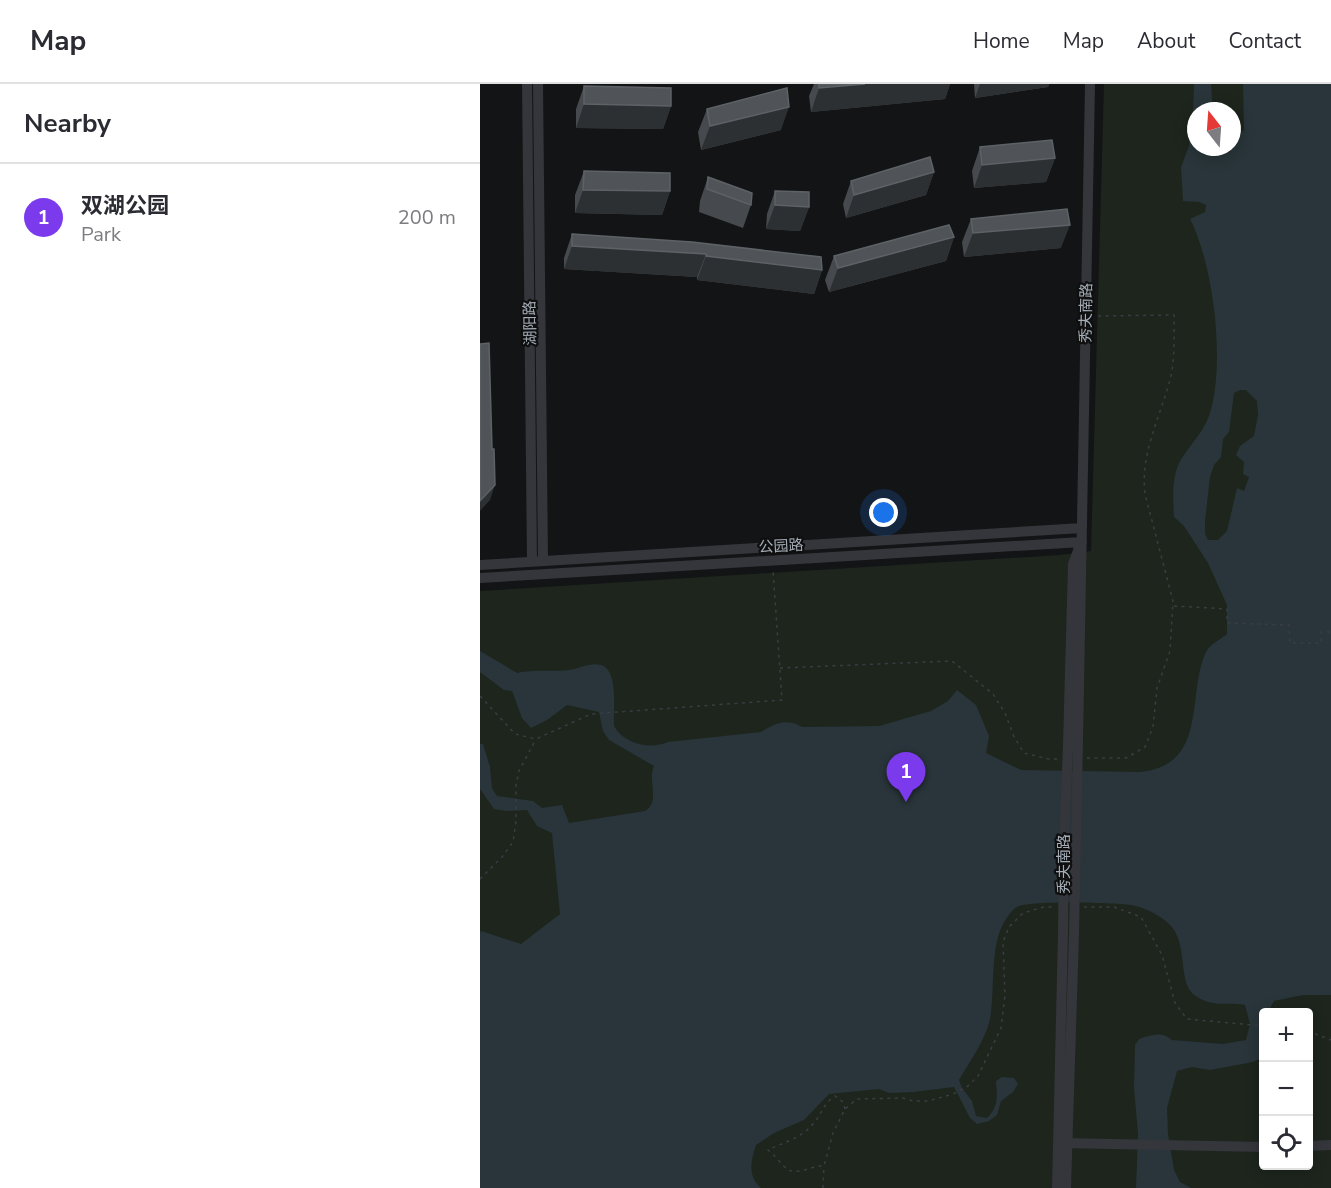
<!DOCTYPE html>
<meta charset="utf-8">
<style>
:root{--surface:#fff;--page:#f2f2f3;--text:#2b2b33;--muted:#7c7c81;--line:#e1e1e2;--accent:#7c3aed}
body{margin:0;font-family:"Nunito Sans","Noto Sans SC",sans-serif;background:var(--page);color:var(--text)}
.controls{position:absolute;right:18px;bottom:18px;display:grid;overflow:hidden;border-radius:6px;box-shadow:0 3px 15px #0003}
.controls button{width:54px;height:54px;display:grid;place-items:center;padding:0;border:0;border-bottom:2px solid var(--line);background:var(--surface);color:var(--text);font:30px sans-serif}
.compass{position:absolute;left:707px;top:18px;width:54px;height:54px;border-radius:50%;background:var(--surface);box-shadow:0 3px 15px #0003;rotate:343deg}
.you{position:absolute;left:404px;top:429px;width:21px;height:21px;margin:-15px;border:4px solid #fff;border-radius:50%;background:#1a73e8;box-shadow:0 0 0 9px #1a73e833}
.badge{display:grid;place-items:center;width:39px;height:39px;border-radius:50%;background:var(--accent);color:#fff;font-size:20px;font-weight:700}
.pin{position:absolute;translate:-50% -50px;filter:drop-shadow(0 2px 3px #0008)}
.pin::after{content:'';position:absolute;top:32px;width:21px;height:18px;background:inherit;clip-path:polygon(0 0,100% 0,50% 100%)}
.list{margin:0;padding:0;list-style:none}
h2{display:flex;justify-content:space-between;align-items:center;height:78px;margin:0;padding:0 24px;font-size:26px}
h2 small{font-size:20px;font-weight:400;color:var(--muted)}
.list li{display:grid;grid-template-columns:39px 1fr auto;gap:18px;align-items:center;box-sizing:border-box;height:108px;padding:0 24px;border-top:2px solid var(--line)}
.list b{display:block;font-size:22px;white-space:nowrap}
.list p{margin:0;font-size:20px;white-space:nowrap;color:var(--muted)}
.list em{font-size:20px;font-style:normal;color:var(--muted)}
.icon{flex:none;width:33px;height:33px;fill:none;stroke:currentColor;stroke-width:2;stroke-linecap:round;stroke-linejoin:round}
.map{position:relative;flex:none;width:851px;height:1104px;overflow:hidden}
header{display:flex;align-items:center;gap:36px;box-sizing:border-box;height:84px;padding:0 30px;background:var(--surface);border-bottom:2px solid var(--line)}
header strong{font-size:28px}
nav{display:flex;gap:33px;margin-inline-start:auto;font-size:21px}
main{display:flex}
aside{flex:1;background:var(--surface)}
.map>svg:first-child{display:block}
.green{fill:#1d251d;fill-rule:evenodd}
.water{fill:#29353a;fill-rule:evenodd}
.lines{fill:none;stroke-linecap:round;stroke-linejoin:round}
.path{stroke:#3a3d42;stroke-width:1.5;stroke-dasharray:3 4.5;stroke-linecap:butt}
.minor{stroke:#34363b;stroke-width:10}
.minor-bridge{stroke:#34363b;stroke-width:10}
.wall{fill:#46494d}
.shaded-wall{fill:#2d3032}
.building{fill:#505458;stroke:#5d6267;stroke-width:1.5}
.labels{text-anchor:middle;dominant-baseline:central;stroke-width:4.5;stroke-linejoin:round;paint-order:stroke}
.street-label{font-size:15px;fill:#a4adb7;stroke:#0f0f10}
</style>
<header>
<strong>Map</strong>
<nav><a>Home</a><a>Map</a><a>About</a><a>Contact</a></nav>
</header>
<main>
<aside>
<h2>Nearby<small></small></h2>
<ul class="list">
<li><span class="badge">1</span><div><b>双湖公园</b><p>Park</p></div><em>200 m</em></li>
</ul>
</aside>
<div class="map">
<svg width="851" height="1104" viewBox="0 0 851 1104">
<rect width="100%" height="100%" fill="#131415"/>
<path class="green" d="M624 0H851V1104H0V507L579 471 611 467ZM716 27H752V63H716ZM784 928H828V1082H784Z"/>
<path class="water" d="M714 0H731L733 27H716V63H752V52H758L764 46 763 0H851V911H823L794 917 788 928H784L783 973 773 978 730 986 712 983 697 987 687 1024 688 1050 694 1086 700 1098 711 1104H656L658 1050 654 1004 655 961 659 955C671 951 682 947 692 956L743 960 766 956 770 940 765 921C746 917 732 925 713 910 697 895 709 857 688 839 678 830 664 823 651 821 633 819 550 816 537 823 532 825 526 835 523 840 510 864 515 908 510 935 506 955 489 979 479 996L482 1004 492 1017 496 1032 507 1034C519 1022 517 1013 516 997L522 993 534 994 538 1000 533 1008 521 1017 517 1031 509 1037 497 1040 490 1034 474 1003 433 1008 409 1009 399 1005 349 1010 324 1036 294 1049 276 1061C271 1076 267 1092 281 1104H0V849L1 847 41 860 80 830 72 749 57 742 47 726 27 727 14 725 0 705V660H3L10 683 12 704 17 712 53 717 62 724 82 721 89 739 165 727C181 717 167 697 174 682L129 656 123 647 119 628 87 621 67 636 51 644 42 634 32 607 24 606 0 588V567L37 589C54 585 71 588 89 586 99 585 110 578 121 581 139 586 133 627 134 642 144 660 170 666 188 658L281 648C295 639 307 634 322 643L399 642 451 627 468 617 477 606 496 621 509 652 506 669 541 686 661 688C729 680 706 611 726 568 729 561 741 555 747 550V521L728 479 704 442 694 433C693 415 691 390 702 374 711 360 723 348 729 332 746 283 734 181 710 135L725 128 726 121 719 118 703 117 701 83 709 62 713 31ZM760 306H766L777 317 778 331 774 352 760 362 756 371 764 378 763 390 769 393 764 407 757 404 747 447 738 456H728L725 450V437L730 393 734 381 741 373 743 355 749 348 754 309Z"/>
<g class="lines">
<path class="path" d="M694 522 747 525V539L809 541 810 559H841V548H851
M300 584 472 577 513 610 525 629 534 653 544 669 569 675H578
M0 612 35 650 56 655 111 630 302 616 293 486
M607 674H646L665 663 673 643 677 604 690 567 693 517 665 410C660 368 681 332 691 292 695 272 694 251 694 231L616 232
M0 795 22 773 33 758 36 737V701L39 687 56 655
M604 823H634L661 833 682 871 695 919 707 935 784 942
M828 947 851 956
M365 1025 363 1018 355 1012C343 1019 341 1033 331 1042 321 1054 302 1059 288 1066 295 1071 300 1079 306 1084 315 1093 332 1081 344 1082L353 1049 365 1025 377 1015 423 1014 433 1017H448L473 1010 488 1002 498 992 521 944 525 911 523 858 529 843 543 829 564 823H573
M343 1104 344 1082"/>
<path class="minor" d="M47 0 52 477
M58 0 63 477
M0 481 602 444
M0 494 602 458
M598 657 610 0
M588 661 593 480 599 464
M582 1059 784 1063
M828 1062 851 1061
M577 1104 583 849
M586 1104 594 850"/>
<path class="minor-bridge" d="M583 849 584 758 588 661
M594 850 598 657"/>
</g>
<path class="wall" d="M334 0H470L465 15 331 28 329 12Z
M494 0H569L568 3 495 14Z
M104 2 191 22 183 45 96 44V25Z
M227 25 301 46 221 66 218 48Z
M500 63 575 74 566 98 494 104 492 87Z
M104 87 190 107 182 131 95 129V111Z
M454 88 446 111 366 134 363 120 371 97Z
M228 93 271 121 263 144 219 128 220 117Z
M295 107 329 123 320 147 286 145 287 130Z
M491 135 581 164 484 173 482 158Z
M92 150 342 186 334 210 217 196V193L84 185V174Z
M474 153 466 177 349 208 345 196 354 172Z"/>
<path class="shaded-wall" d="M385 0H470L465 15 331 28 339 4Z
M500 0H569L568 3 495 14Z
M104 20 191 22 183 45 96 44Z
M309 23 301 46 221 66 230 42Z
M575 74 566 98 494 104 502 81Z
M454 88 446 111 366 134 374 111Z
M103 106 190 107 182 131 95 129Z
M295 121 329 123 320 147 286 145Z
M590 141 581 164 484 173 493 149Z
M474 153 466 177 349 208 358 184Z
M92 162 226 170 217 193 84 185Z
M226 172 342 186 334 210 217 196Z
M15 401 10 416 0 427V417Z"/>
<path class="building" d="M339 0H385L339 4Z
M104 2 191 4V22L104 20Z
M307 4 309 23 230 42 227 25Z
M572 56 575 74 502 81 500 63Z
M450 73 454 88 374 111 371 97Z
M104 87 190 89V107L103 106Z
M228 93 272 109 271 121 227 105Z
M295 107 329 108V123L295 121Z
M587 125 590 141 493 149 491 135Z
M469 141 474 153 358 184 354 172Z
M92 150 212 158 341 173 342 186 226 172V170L92 162Z
M9 259 12 365H14L15 401 0 417V260Z"/>
<g class="labels">
<g class="street-label">
<text transform="translate(606 229) rotate(-89)">秀夫南路</text>
<text transform="translate(50 239) rotate(-91)">湖阳路</text>
<text transform="translate(301 462) rotate(-3)">公园路</text>
<text transform="translate(584 780) rotate(-90)">秀夫南路</text>
</g>
</g>
</svg>
<div class="controls">
<button>+</button>
<button>−</button>
<button><svg class="icon" aria-label="locate" viewBox="0 0 24 24"><circle cx="12" cy="12" r="6"/><path d="M12 2v4M12 18v4M2 12h4M18 12h4"/></svg></button>
</div>
<svg class="compass" viewBox="-18 -18 36 36"><path d="M0-13l5 13h-10z" fill="#e53935"/><path d="M0 13l5-13h-10z" fill="#7c7c81"/></svg>
<div class="you"></div>
<div class="pin badge" style="left:426px;top:718px">1</div>
</div>
</main>
